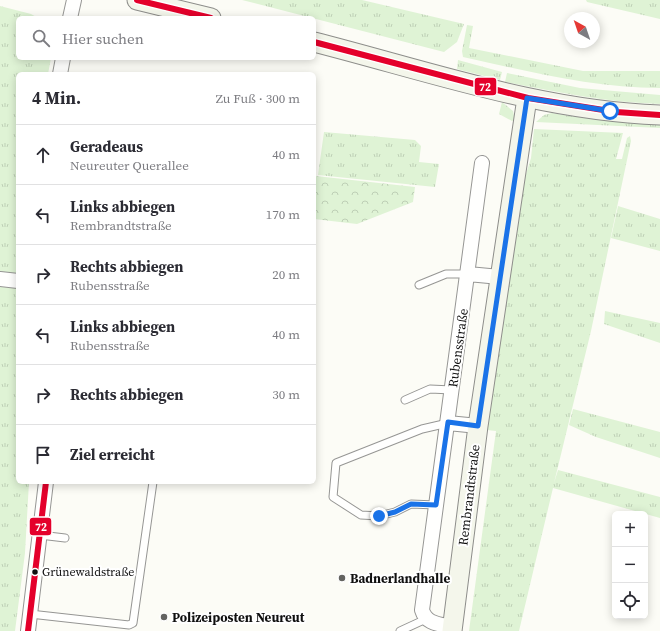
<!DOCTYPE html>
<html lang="de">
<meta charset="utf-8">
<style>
:root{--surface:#fff;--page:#f2f2f3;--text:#2b2b33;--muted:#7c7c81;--line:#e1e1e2}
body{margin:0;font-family:"Source Serif 4",serif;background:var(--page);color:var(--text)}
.controls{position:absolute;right:12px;bottom:12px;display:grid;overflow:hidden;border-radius:6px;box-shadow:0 2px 10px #0003}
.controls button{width:36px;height:36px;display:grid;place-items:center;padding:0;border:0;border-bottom:1px solid var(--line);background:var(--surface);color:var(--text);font:20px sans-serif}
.compass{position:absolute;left:564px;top:12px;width:36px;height:36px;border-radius:50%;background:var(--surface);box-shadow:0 2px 10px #0003;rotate:320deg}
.stop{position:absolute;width:12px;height:12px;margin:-9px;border:3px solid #1a73e8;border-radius:50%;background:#fff}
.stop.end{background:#1a73e8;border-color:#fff;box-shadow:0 1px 4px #0008}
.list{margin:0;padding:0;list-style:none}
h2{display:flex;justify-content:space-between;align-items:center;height:52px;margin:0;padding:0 16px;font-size:17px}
h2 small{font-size:13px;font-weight:400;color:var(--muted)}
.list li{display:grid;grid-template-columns:26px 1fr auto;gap:12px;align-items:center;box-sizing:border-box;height:60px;padding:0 16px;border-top:1px solid var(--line)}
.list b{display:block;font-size:15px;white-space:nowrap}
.list p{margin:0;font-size:13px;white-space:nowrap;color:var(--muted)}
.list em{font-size:13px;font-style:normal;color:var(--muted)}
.icon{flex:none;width:22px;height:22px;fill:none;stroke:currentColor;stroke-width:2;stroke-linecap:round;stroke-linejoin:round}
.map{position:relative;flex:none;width:660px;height:631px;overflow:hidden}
.search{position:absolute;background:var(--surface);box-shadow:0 2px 10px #0003;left:16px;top:16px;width:300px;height:44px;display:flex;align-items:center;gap:10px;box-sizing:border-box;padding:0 14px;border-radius:6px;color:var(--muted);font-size:15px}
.panel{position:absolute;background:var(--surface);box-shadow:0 2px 10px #0003;left:16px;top:72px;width:300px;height:412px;border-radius:6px}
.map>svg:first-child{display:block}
.grass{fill:url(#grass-tufts)}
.park{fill:url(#park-crowns)}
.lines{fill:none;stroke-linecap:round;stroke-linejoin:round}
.lane-casing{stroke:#969694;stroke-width:9}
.street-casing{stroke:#969694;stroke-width:16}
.secondary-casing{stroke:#8d8d8a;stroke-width:21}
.lane{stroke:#fffffe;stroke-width:7}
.street{stroke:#fffffe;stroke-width:14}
.secondary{stroke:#f4f6eb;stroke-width:19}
.bus-1-casing{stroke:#fff;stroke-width:9}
.bus-1{stroke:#e4002b;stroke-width:6}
.route{stroke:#1a73e8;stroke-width:5}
.bus-dot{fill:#101010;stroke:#fff;stroke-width:1.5}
.poi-dot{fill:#636360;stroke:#fff;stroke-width:1.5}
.labels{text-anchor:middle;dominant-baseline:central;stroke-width:4;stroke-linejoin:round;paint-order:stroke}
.bus-label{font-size:12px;fill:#101010;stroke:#fff;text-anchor:start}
.street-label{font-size:13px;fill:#101010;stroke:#fff}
.poi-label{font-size:13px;font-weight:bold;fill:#101010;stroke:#fff;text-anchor:start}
.line-badge{stroke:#fff;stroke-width:1.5}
.badge-label{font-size:11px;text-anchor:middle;font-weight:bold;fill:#fff}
</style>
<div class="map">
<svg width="660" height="631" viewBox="0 0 660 631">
<defs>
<pattern id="grass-tufts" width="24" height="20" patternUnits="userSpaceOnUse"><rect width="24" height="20" fill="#dff3d5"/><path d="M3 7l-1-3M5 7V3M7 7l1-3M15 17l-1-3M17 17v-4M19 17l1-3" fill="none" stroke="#becfb6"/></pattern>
<pattern id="park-crowns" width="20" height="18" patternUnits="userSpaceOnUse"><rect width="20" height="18" fill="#dff3d5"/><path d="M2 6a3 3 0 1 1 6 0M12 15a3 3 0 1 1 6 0" fill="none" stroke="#becfb6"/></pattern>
</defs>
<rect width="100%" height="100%" fill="#fcfcf6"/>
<path class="grass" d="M242 0H362L464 24 457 42 444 52Z
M586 0H660V19L587 2Z
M0 6 31 14 38 18H18V58H51L48 74H18V482H29L25 553 15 631H0Z
M467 25 473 26 469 48 583 71H660V88C594 88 527 71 463 57L462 51Z
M458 60 502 72 500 80 457 69Z
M507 73 580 88 660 95V104C608 103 556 92 505 82Z
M502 102 513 111 515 120 512 121 499 114Z
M552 113C588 119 623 123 660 123V128L536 122 544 115Z
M534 129 623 133 616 159H622L627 138 630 136 631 141 591 331 554 483 558 470 660 497V518L553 488 519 631H469L496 431 487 430 520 193 531 158Z
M324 132 415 140 421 146 419 162 439 164 435 187 318 175Z
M618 206 660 219V251L611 238Z
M605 311 660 323V343L604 324Z
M573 409 660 432V458L596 437 569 425Z"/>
<path class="park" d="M316 176 415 187 413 202 357 224 314 219Z"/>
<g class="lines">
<defs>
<path id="lane" d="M419 285 446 274H468
M405 400 430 389 452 390
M436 505 411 504 395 512 379 516 361 515 333 497 336 463 422 429 448 423
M40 535 65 538
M30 614 129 625 133 623 153 482
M400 631 426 619"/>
<path id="street" d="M70 18 74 0
M60 74 63 58
M468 274 500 277
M0 279 18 281
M448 423 478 426
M452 627C439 624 426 624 422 610L482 163
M28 631 46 482"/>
<path id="secondary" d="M137 0 211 18
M314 42C428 71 541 111 660 115
M452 631 478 426 527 98"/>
</defs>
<use href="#lane" class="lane-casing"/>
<use href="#street" class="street-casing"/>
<use href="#secondary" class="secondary-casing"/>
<use href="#lane" class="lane"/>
<use href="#street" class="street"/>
<use href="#secondary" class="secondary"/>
<defs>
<path id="bus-1" d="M137 0 211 18
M314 42 528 98 616 112 660 115
M28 631 46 482"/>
</defs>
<use href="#bus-1" class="bus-1-casing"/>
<use href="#bus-1" class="bus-1"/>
</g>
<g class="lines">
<path class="route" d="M379 516 395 512 411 504 436 505 448 422 478 426 527 98 610 111"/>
</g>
<circle class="bus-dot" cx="35" cy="572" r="3.5"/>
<g class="poi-dot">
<circle cx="342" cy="578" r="4"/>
<circle cx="164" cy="617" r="4"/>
</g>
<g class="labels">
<g class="bus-label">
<text x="42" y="572">Grünewaldstraße</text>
</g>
<g class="street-label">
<text transform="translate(458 348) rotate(-82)">Rubensstraße</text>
<text transform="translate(469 495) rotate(-83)">Rembrandtstraße</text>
</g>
<g class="poi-label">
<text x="350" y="578">Badnerlandhalle</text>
<text x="172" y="617">Polizeiposten Neureut</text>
</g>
</g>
<g class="line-badge">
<rect x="474" y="77" width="23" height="19" rx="4" fill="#e4002b"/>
<rect x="29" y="517" width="23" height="19" rx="4" fill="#e4002b"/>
</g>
<g class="badge-label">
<text x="485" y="91">72</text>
<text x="41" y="531">72</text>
</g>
</svg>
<div class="controls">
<button>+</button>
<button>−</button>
<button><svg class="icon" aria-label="locate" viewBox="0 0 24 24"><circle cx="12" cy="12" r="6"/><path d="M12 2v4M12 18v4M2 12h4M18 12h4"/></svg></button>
</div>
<svg class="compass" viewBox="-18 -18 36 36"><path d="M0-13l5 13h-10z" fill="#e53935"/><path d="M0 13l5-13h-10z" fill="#7c7c81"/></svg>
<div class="stop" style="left:610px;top:111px"></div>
<div class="stop end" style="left:379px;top:516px"></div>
<div class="search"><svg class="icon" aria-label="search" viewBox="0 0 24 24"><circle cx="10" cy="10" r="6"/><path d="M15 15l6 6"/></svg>Hier suchen</div>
<section class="panel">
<h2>4 Min.<small>Zu Fuß · 300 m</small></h2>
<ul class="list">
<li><svg class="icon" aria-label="ahead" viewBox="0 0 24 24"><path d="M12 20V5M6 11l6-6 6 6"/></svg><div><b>Geradeaus</b><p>Neureuter Querallee</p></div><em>40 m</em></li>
<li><svg class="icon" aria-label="left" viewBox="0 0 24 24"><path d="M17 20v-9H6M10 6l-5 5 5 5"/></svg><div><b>Links abbiegen</b><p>Rembrandtstraße</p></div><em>170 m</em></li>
<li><svg class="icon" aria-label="right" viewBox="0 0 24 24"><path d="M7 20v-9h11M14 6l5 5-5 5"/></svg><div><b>Rechts abbiegen</b><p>Rubensstraße</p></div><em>20 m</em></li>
<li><svg class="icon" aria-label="left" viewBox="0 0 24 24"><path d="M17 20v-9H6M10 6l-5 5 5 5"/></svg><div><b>Links abbiegen</b><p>Rubensstraße</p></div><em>40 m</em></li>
<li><svg class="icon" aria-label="right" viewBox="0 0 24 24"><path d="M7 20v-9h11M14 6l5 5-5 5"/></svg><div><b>Rechts abbiegen</b></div><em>30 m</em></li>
<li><svg class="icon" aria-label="arrive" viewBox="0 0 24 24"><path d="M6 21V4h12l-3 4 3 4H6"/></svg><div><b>Ziel erreicht</b></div></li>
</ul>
</section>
</div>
